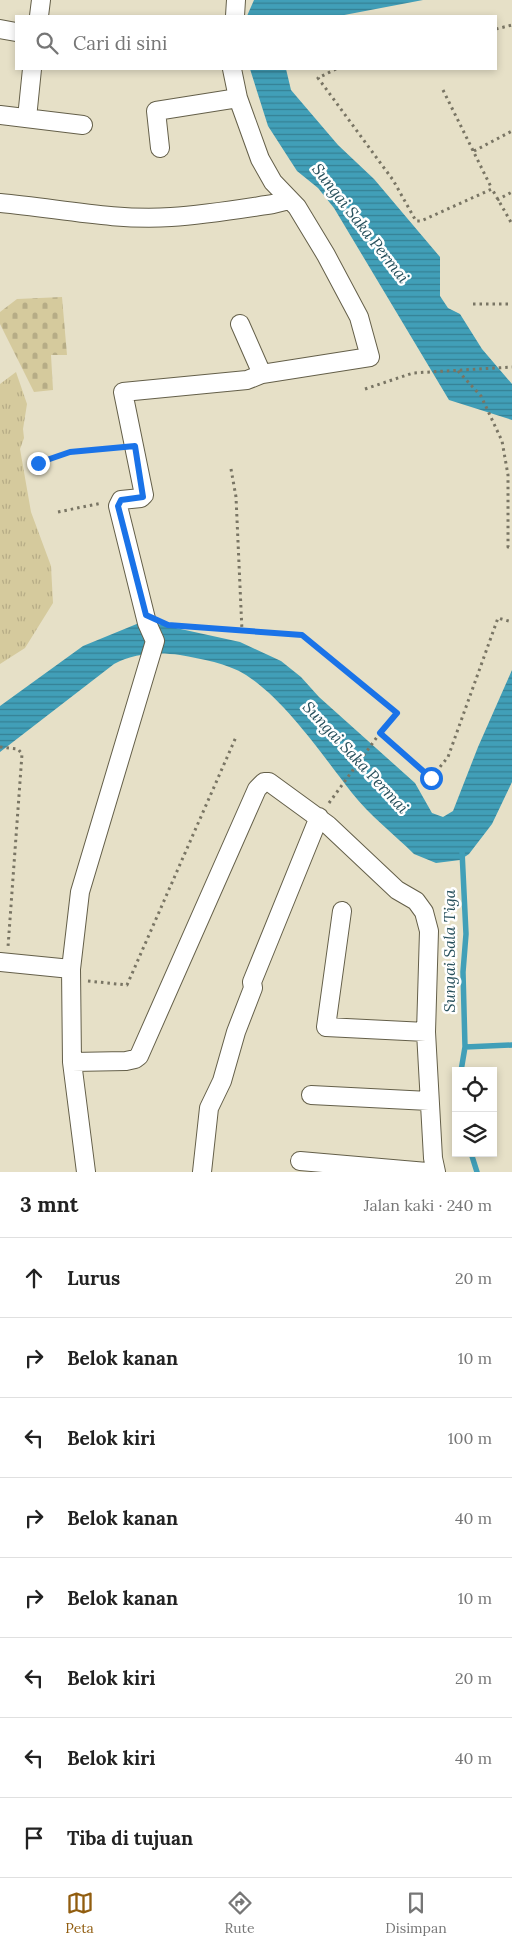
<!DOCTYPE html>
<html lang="id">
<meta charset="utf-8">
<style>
:root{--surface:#fff;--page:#f6f6f6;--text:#222;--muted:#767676;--line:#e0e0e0;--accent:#915d0f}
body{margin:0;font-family:Lora,serif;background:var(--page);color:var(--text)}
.controls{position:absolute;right:15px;bottom:15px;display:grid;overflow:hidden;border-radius:0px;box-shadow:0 2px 8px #0003}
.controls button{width:45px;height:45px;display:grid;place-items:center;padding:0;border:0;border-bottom:1px solid var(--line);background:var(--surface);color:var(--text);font:25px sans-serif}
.stop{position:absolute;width:15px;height:15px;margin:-11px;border:4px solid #1a73e8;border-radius:50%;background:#fff}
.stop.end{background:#1a73e8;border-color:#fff;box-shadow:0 1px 5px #0008}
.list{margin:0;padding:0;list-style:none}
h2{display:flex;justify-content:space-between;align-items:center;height:65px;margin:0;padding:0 20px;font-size:21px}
h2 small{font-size:16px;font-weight:400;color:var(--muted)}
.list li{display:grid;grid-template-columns:32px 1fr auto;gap:15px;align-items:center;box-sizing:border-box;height:80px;padding:0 20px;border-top:1px solid var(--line)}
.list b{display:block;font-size:19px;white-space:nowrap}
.list em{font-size:16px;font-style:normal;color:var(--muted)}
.icon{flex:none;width:28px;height:28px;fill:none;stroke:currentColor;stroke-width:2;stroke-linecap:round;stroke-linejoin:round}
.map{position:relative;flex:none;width:512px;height:1172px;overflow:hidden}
.search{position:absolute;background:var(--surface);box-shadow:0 2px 8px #0003;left:15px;right:15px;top:15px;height:55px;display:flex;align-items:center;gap:12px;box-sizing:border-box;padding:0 18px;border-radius:0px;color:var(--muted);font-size:19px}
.sheet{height:705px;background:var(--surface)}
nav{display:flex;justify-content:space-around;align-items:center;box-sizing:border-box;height:70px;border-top:1px solid var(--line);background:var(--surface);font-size:14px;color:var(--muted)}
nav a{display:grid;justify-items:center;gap:2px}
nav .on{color:var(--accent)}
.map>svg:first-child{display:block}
.grass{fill:url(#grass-tufts)}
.cemetery{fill:url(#cemetery-stones)}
.water{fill:url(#water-rules)}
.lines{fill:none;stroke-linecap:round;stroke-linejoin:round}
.stream{stroke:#419fb8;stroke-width:5.5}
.street-casing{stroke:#645f49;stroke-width:20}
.path{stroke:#797564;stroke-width:3;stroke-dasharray:2.5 4;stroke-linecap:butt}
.street{stroke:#fff;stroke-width:18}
.route{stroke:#1a73e8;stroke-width:6}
.labels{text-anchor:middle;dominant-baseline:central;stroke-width:5;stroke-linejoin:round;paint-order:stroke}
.water-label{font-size:16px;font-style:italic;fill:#27505c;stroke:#fff}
</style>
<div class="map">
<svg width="512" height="1172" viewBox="0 0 512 1172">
<defs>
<pattern id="grass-tufts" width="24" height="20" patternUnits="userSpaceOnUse" patternTransform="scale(1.25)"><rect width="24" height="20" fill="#d5ca9d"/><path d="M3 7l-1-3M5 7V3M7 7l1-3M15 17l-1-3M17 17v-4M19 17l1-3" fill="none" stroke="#b6ac86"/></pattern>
<pattern id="cemetery-stones" width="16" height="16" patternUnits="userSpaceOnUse" patternTransform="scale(1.25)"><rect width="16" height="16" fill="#d5ca9d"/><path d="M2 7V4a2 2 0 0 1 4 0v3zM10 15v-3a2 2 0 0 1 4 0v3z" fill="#b6ac86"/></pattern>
<pattern id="water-rules" width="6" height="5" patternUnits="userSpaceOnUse" patternTransform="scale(1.25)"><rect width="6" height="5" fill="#419fb8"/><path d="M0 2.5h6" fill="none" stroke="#358094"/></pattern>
</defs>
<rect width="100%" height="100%" fill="#e6e0c7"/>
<path class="grass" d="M16 372 27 404 23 429 24 438 20 449 31 512 51 566 53 603 25 648 0 664V384Z"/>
<path class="cemetery" d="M62 297 67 355H51L53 390 34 392 0 324V312L17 299Z"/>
<path class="water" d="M254 0H423L339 16H247Z
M250 69H286L291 90 338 145 374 179 440 257V296L448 308 460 314 482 349 512 384V420L449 400 334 208 318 188 297 171 268 126Z
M144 621 240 642 281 661 301 677 319 697 415 783 432 813 443 817 453 811 478 747 512 670V782L492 824 469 854 460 860 436 863 414 854C394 834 369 815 352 793 323 756 285 700 246 675 227 663 202 659 180 655 158 652 135 653 114 664L0 752V706L83 646Z"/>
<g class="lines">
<path class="stream" d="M465 1047 512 1045
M461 1071 465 1047 463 972 466 934 462 851
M471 1153 477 1172"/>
<defs>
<path id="street" d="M39 16 41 0
M235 16 236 0
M0 29 16 32
M232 69 238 98 260 159 273 182 297 207 326 255 359 317 370 357 262 374 240 324
M0 115 83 125
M27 118 32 69
M160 148 156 111 238 98
M0 203C57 208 114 221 171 217 205 215 240 209 273 204L289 200
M342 911 326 1027 426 1032
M0 962 71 969
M72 1062 126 1061 135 1059 139 1056 257 789 264 782H269L328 825 397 890 416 901 424 912 429 931 426 1032 433 1158 436 1172
M311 1095 429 1101
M300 1161 427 1172
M86 1172 72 1062 71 969 80 892 155 641 147 623 118 506 121 500 141 498 144 495 123 392 247 380 262 374
M202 1172 209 1108 222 1081 236 1032 253 988 252 982 319 817"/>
</defs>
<use href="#street" class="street-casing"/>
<path class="path" d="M496 29 512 25
M336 69 318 78 393 180 416 221H421L492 189 512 224
M443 90 492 189
M474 151 512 131
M497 200 512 192
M473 304H512
M458 371 481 396 502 441 508 475V547L512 546
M365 389 413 373 512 367
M38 463 70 452 118 448
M231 469 236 497 242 631
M58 512 102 503
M167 625 302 635 397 713 380 733
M0 747 18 749 22 754 8 947
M329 803 380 733 431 778 448 757 498 618 512 622
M88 981 127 985 236 737"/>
<use href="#street" class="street"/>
</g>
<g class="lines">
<path class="route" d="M38 463 70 452 135 446 143 497 121 500 118 506 146 615 168 625 302 635 397 713 380 733 431 778"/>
</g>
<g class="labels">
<g class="water-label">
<text transform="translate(361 223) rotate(52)">Sungai Saka Permai</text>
<text transform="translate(356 757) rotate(47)">Sungai Saka Permai</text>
<text transform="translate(449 951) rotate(-90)">Sungai Sala Tiga</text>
</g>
</g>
</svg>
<div class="controls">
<button><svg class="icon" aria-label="locate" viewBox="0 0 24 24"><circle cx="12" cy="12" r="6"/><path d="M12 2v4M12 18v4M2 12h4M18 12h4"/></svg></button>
<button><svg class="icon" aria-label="layers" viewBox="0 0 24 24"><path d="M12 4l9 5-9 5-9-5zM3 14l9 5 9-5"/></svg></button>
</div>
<div class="stop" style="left:431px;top:778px"></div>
<div class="stop end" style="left:38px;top:463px"></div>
<div class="search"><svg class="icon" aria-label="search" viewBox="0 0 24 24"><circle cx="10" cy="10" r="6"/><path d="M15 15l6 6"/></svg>Cari di sini</div>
</div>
<section class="sheet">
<h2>3 mnt<small>Jalan kaki · 240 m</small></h2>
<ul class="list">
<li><svg class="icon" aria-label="ahead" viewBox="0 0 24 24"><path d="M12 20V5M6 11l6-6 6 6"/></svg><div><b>Lurus</b></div><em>20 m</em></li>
<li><svg class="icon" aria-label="right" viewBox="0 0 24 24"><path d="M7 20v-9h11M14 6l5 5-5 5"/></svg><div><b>Belok kanan</b></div><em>10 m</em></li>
<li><svg class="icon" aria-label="left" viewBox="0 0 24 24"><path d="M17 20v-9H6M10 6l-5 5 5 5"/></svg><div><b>Belok kiri</b></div><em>100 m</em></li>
<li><svg class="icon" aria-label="right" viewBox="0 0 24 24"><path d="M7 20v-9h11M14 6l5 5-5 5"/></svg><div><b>Belok kanan</b></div><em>40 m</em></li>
<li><svg class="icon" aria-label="right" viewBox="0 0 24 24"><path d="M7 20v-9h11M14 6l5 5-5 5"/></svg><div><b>Belok kanan</b></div><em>10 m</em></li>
<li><svg class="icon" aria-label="left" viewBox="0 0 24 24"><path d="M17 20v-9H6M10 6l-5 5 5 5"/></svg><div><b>Belok kiri</b></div><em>20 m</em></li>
<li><svg class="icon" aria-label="left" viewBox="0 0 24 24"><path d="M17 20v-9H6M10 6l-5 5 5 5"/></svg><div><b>Belok kiri</b></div><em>40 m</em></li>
<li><svg class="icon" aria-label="arrive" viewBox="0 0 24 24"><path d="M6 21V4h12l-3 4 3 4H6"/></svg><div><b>Tiba di tujuan</b></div></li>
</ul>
</section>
<nav>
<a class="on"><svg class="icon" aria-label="map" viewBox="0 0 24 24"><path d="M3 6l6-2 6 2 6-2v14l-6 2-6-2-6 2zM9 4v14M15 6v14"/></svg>Peta</a>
<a><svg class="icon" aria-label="directions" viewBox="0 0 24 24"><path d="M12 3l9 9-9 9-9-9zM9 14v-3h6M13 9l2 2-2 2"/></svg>Rute</a>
<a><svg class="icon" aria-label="saved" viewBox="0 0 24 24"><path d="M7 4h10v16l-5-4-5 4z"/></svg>Disimpan</a>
</nav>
